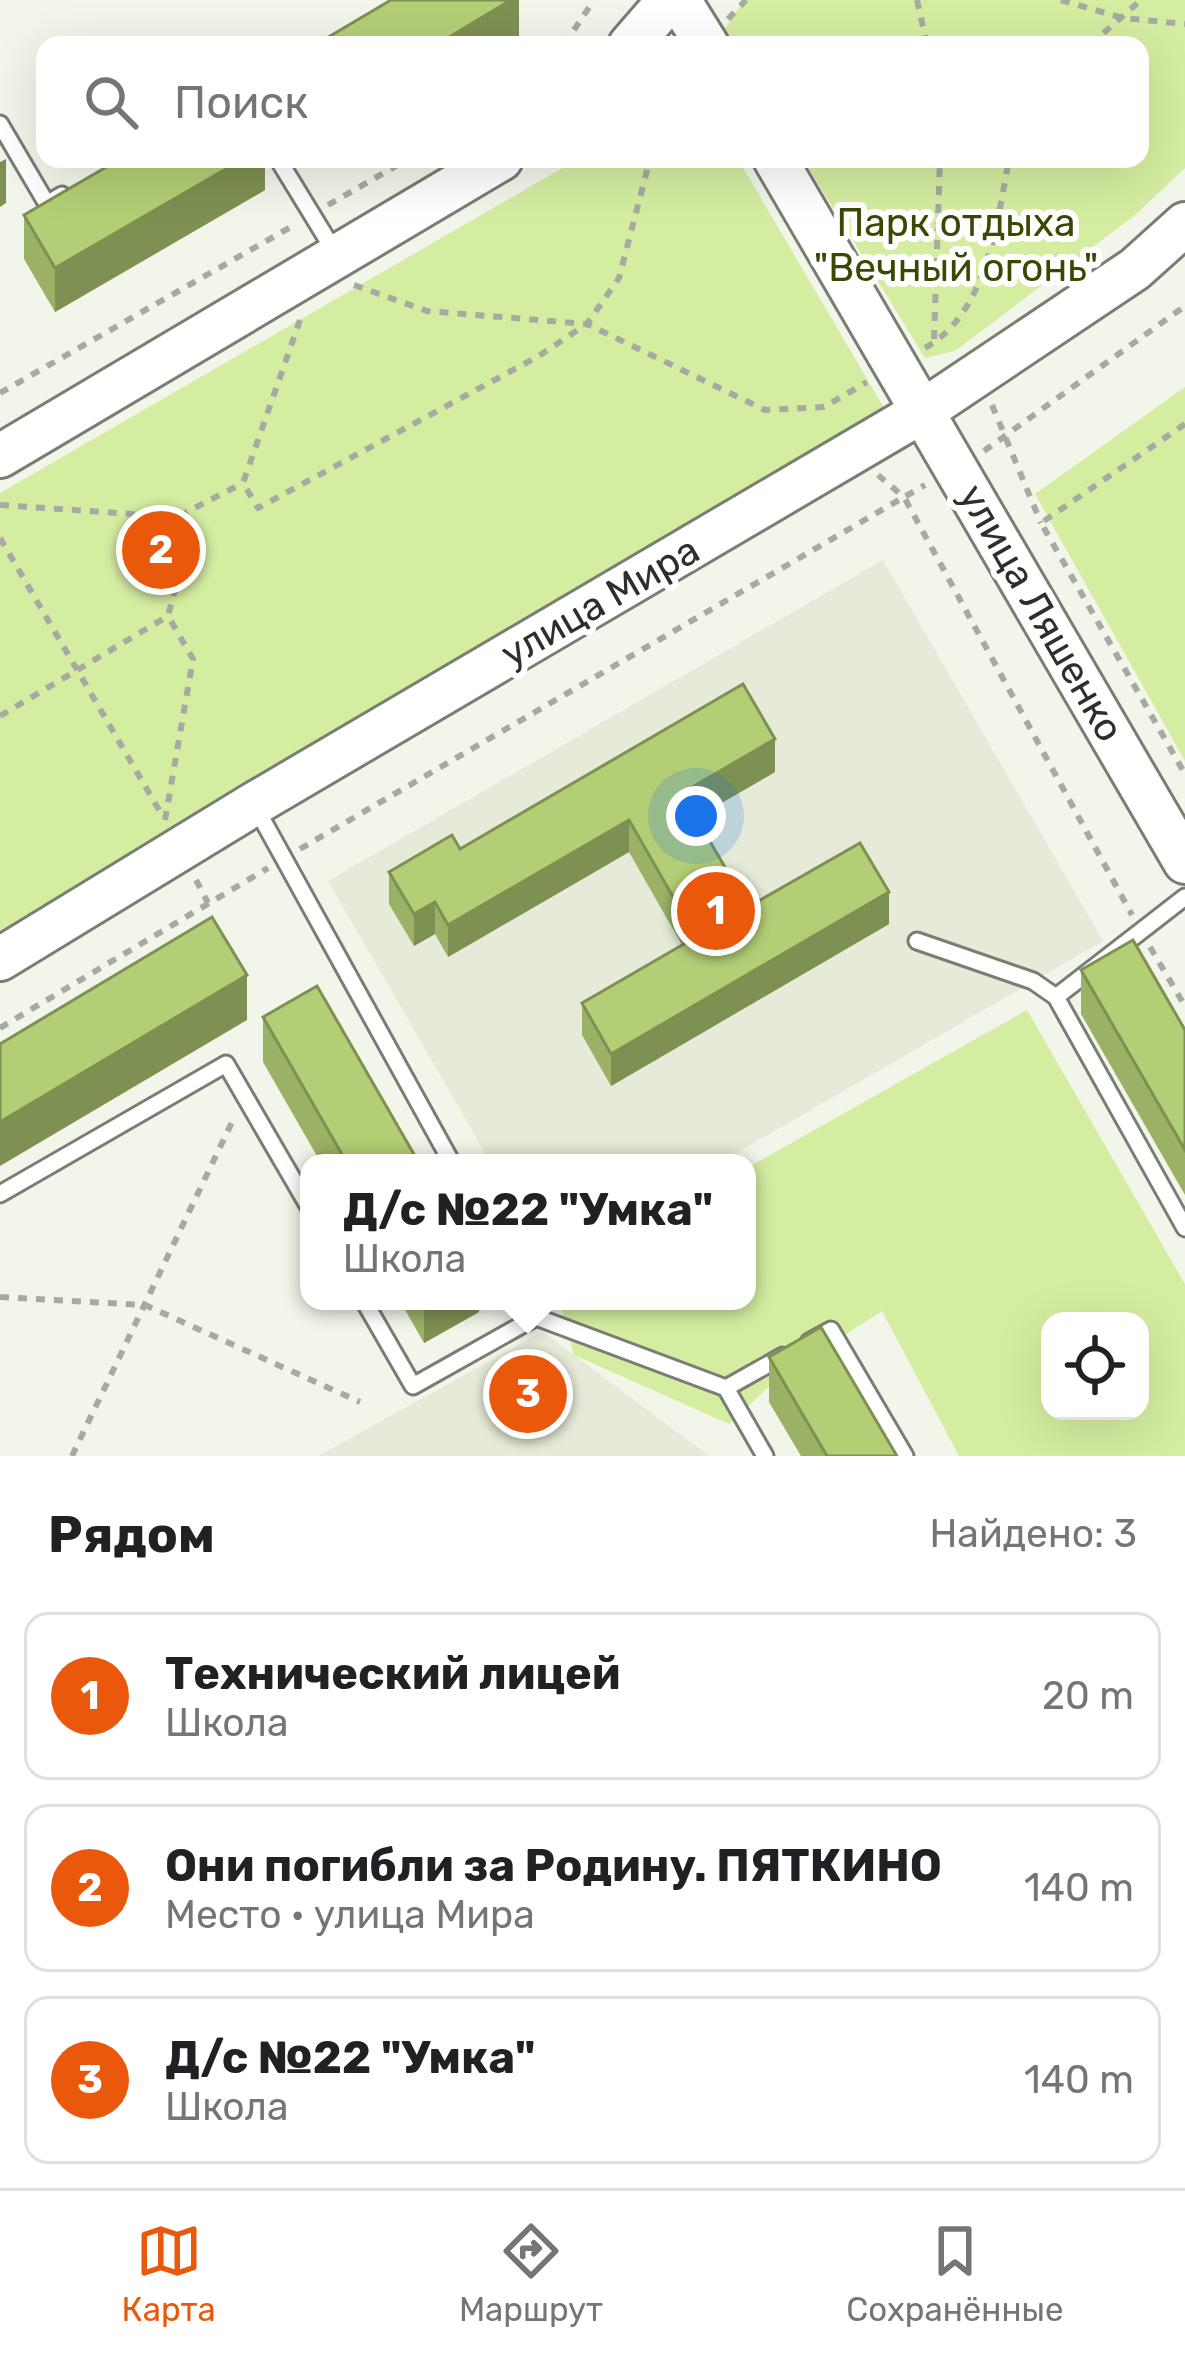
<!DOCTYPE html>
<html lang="ru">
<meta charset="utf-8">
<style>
:root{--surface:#fff;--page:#f2f2f2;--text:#202124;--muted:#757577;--line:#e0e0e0;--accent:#ea580c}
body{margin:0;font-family:Rubik,sans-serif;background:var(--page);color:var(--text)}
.controls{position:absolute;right:36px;bottom:36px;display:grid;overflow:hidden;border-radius:24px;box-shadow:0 12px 48px #0002}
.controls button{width:108px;height:108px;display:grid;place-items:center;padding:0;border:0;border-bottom:3px solid var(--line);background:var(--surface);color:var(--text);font:60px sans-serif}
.you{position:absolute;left:696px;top:816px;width:42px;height:42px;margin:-30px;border:9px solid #fff;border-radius:50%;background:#1a73e8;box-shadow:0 0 0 18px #1a73e833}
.badge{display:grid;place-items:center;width:78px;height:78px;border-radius:50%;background:var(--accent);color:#fff;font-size:39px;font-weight:700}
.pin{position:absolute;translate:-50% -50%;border:6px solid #fff;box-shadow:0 3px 12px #0006}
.popup{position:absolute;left:300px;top:1154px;width:456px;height:156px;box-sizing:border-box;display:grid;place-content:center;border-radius:24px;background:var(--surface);filter:drop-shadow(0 3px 9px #0005);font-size:39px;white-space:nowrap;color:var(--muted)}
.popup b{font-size:45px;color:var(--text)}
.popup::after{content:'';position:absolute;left:50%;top:100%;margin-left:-24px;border:24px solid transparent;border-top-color:var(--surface)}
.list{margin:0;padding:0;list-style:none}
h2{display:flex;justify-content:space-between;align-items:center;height:156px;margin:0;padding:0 48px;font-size:51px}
h2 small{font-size:39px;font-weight:400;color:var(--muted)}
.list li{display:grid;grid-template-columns:78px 1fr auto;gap:36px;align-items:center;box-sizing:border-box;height:168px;margin:0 24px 24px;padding:0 24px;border:3px solid var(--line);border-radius:24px}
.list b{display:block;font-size:45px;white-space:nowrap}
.list p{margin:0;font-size:39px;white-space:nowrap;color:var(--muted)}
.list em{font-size:39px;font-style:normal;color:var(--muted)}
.icon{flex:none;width:66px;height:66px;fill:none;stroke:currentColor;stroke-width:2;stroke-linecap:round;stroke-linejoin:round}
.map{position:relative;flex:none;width:1185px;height:1456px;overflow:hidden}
.search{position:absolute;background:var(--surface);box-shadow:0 12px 48px #0002;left:36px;right:36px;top:36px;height:132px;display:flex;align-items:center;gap:30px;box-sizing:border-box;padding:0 42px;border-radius:24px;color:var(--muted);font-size:45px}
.sheet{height:732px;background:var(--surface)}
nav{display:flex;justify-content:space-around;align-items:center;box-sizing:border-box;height:168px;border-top:3px solid var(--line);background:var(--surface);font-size:33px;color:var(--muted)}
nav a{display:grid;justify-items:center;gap:6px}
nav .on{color:var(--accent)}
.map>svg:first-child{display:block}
.built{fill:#e5ebd8}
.green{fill:#d5eda1;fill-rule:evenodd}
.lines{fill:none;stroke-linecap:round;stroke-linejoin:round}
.lane-casing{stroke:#7a7d73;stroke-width:21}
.secondary-casing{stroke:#7a7d73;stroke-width:48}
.path{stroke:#a7aaa1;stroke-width:6;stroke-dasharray:9 9;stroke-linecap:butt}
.lane{stroke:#fff;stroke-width:15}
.secondary{stroke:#fff;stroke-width:42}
.wall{fill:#9bb165}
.shaded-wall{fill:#7e9052}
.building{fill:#b4ce75;stroke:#7e9052;stroke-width:3}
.labels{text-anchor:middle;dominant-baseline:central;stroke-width:12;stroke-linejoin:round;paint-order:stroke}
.park-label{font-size:39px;fill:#394803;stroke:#fff}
.street-label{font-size:39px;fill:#2e2f2b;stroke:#fff}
</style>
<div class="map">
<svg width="1185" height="1456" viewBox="0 0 1185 1456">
<rect width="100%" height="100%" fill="#f2f6ea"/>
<path class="built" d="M883 560 1103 941 719 1163H491L328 881Z
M543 1332 709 1456H318L542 1332Z"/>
<path class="green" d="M744 0H1185V168L1135 215 955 351 925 358 803 159H1140V45H733L724 30Z
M578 159H738L887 413 0 931V493Z
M1185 387V761L1035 494Z
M1027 1010 1185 1284V1456H959L882 1311 777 1379 729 1424 574 1355 560 1303 563 1301H747V1168ZM1050 1321H1140V1411H1050Z"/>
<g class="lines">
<defs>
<path id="lane" d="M0 124 47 204 62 195
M278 159 336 254
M256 808 452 1163
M917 941 1033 981 1056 997 1185 1228
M1056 997 1185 897
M0 1194 226 1064 309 1207
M364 1301 413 1386 536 1317 528 1301
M536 1317 726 1388
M809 1342 831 1330 905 1456
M765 1456 726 1388 783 1356"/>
<path id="secondary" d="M679 0 707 45
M630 45 669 0
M775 159 1185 862
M0 456 501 159
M0 959 254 804 923 411 1135 269 1185 224"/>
</defs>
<use href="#lane" class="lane-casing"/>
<use href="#secondary" class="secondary-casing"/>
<path class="path" d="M917 0 927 45
M1061 0 1123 18 1185 24
M728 19 746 0
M564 45 594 0
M1090 45 1141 0
M328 205 408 159
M354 285 427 311 587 324 765 410 824 407 867 382
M300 320 243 483 258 508 537 357 587 324 619 278 650 159
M934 339 940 159
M925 348C987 313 997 223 1009 159
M0 393 296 224
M992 405 1041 523
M1185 424 1041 523 1185 774
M984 451 1185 306
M878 475 904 497 925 485
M0 505 177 517 243 483
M0 538 162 815
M0 716 168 616
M165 820 193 659 168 616 189 537 177 517
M300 849 904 497 1132 915
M196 880 208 903
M1150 947 1185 1006
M0 1028 268 868
M0 1297 145 1305 360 1402
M72 1456 234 1118"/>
<use href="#lane" class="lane"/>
<use href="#secondary" class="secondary"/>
</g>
<path class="wall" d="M265 159V190L55 312 24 259V215Z
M775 772 696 817 748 907 889 924 611 1086 582 1035V1003L682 945 629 852 448 957 435 934 414 946 389 904V872L460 849Z
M1081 970 1185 1030V1195L1081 1014Z
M263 1017 419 1163H321L263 1062Z
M400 1301H479V1312L424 1343Z
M769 1357 897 1456H801L769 1402Z"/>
<path class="shaded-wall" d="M511 0H519V40L510 45H436Z
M6 159V203L0 207V162Z
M243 159H265V190L55 312V268Z
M775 739V772L682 826V793Z
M629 820V852L448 957V925Z
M889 892V924L611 1086V1054Z
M435 902V934L414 946V914Z
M247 975V1020L0 1166V1122Z
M424 1301H479V1312L424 1343Z"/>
<path class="building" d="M391 0H511L436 45H315Z
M120 159H243L55 268 24 215Z
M743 684 775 739 682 793 748 907 860 843 889 892 611 1054 582 1003 696 937 629 820 448 925 435 902 414 914 389 872 452 835 460 849Z
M212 917 247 975 0 1122V1044Z
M1133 940 1185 1030V1150L1081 970Z
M317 986 419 1163H347L263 1017Z
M821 1327 897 1456H827L769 1357Z"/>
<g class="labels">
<g class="park-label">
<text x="956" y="223">Парк отдыха<tspan x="956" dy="45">"Вечный огонь"</tspan></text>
</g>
<g class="street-label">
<text transform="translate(600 602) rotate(-30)">улица Мира</text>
<text transform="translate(1041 613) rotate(60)">улица Ляшенко</text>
</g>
</g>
</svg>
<div class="controls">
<button><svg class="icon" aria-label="locate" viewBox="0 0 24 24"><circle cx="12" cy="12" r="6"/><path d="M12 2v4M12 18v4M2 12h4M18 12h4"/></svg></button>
</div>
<div class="you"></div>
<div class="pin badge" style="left:716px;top:911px">1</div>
<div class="pin badge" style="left:161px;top:550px">2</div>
<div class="pin badge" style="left:528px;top:1394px">3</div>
<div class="popup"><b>Д/с №22 &quot;Умка&quot;</b>Школа</div>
<div class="search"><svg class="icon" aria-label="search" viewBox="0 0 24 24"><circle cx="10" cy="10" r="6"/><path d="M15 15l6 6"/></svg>Поиск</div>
</div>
<section class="sheet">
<h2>Рядом<small>Найдено: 3</small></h2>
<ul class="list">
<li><span class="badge">1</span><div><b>Технический лицей</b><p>Школа</p></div><em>20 m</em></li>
<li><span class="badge">2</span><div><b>Они погибли за Родину. ПЯТКИНО</b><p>Место · улица Мира</p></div><em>140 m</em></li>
<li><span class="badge">3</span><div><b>Д/с №22 &quot;Умка&quot;</b><p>Школа</p></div><em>140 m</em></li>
</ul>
</section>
<nav>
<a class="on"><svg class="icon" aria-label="map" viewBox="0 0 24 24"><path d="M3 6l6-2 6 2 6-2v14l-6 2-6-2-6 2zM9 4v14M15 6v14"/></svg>Карта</a>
<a><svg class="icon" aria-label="directions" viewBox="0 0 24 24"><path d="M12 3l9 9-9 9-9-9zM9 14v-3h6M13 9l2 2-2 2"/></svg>Маршрут</a>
<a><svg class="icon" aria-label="saved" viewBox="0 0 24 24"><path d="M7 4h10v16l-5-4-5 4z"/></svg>Сохранённые</a>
</nav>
